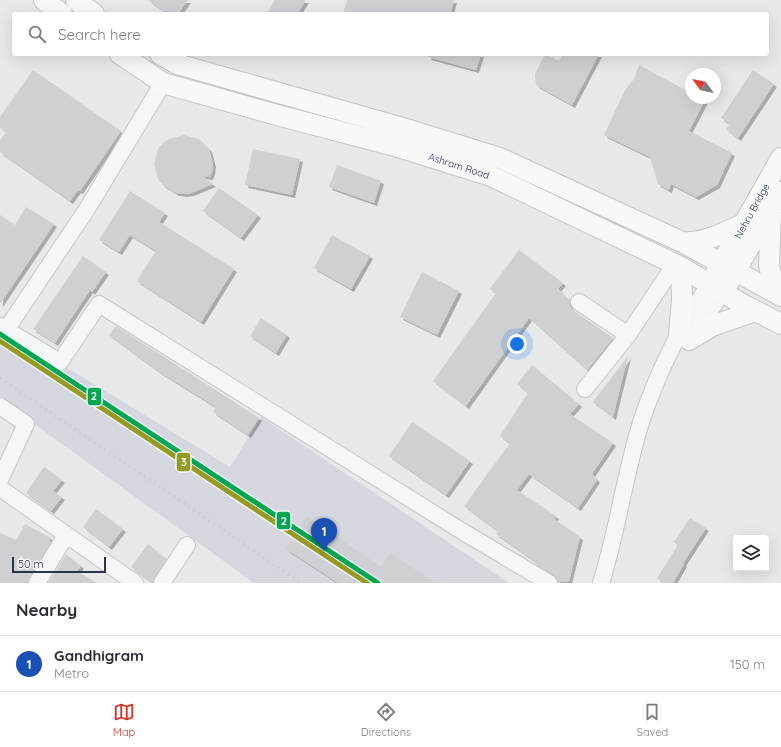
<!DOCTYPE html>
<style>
:root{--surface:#fff;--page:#f7f7f7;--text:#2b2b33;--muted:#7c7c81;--line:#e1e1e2;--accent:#d93025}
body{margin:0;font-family:Quicksand,sans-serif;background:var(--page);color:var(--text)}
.controls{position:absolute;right:12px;bottom:12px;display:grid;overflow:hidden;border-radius:4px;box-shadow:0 4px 16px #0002}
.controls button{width:36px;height:36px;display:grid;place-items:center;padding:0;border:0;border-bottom:1px solid var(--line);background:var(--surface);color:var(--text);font:20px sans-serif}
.compass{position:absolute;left:685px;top:68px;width:36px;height:36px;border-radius:50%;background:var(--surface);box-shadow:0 4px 16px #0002;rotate:303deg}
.scale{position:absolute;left:12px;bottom:10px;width:94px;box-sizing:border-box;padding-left:4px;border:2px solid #2b3445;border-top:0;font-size:11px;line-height:14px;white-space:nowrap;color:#2b3445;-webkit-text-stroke:3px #f4f6f9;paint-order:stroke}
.you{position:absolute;left:517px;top:344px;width:14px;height:14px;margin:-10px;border:3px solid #fff;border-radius:50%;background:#1a73e8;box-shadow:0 0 0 6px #1a73e833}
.badge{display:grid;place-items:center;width:26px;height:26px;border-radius:50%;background:var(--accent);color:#fff;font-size:13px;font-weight:700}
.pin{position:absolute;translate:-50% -33px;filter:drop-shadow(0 1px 2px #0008)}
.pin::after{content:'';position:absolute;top:21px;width:14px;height:12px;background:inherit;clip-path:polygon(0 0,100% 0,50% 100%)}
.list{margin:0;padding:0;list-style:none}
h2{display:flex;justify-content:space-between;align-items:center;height:52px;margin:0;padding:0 16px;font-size:17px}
h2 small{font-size:13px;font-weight:400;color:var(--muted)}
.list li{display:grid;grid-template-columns:26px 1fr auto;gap:12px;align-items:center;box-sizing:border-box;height:56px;padding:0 16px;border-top:1px solid var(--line)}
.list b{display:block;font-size:15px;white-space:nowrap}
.list p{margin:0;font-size:13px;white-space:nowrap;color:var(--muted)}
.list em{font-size:13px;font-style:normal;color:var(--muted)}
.icon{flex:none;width:22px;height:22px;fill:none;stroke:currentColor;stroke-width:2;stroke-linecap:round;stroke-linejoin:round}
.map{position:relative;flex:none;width:781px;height:583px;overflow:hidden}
.search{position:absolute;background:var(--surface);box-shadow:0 4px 16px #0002;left:12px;right:12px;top:12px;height:44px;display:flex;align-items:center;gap:10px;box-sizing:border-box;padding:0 14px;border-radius:4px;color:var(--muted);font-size:15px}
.sheet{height:108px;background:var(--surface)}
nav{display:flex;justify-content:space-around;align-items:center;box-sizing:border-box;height:56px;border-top:1px solid var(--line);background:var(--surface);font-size:11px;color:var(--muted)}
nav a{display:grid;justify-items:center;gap:2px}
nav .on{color:var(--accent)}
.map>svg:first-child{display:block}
.built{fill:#d4d7dd}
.building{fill:#ced0d3;filter:url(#shadow)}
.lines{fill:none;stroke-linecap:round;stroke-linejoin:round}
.minor-casing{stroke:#c4c6c8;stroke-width:18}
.major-casing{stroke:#c2c5c8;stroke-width:22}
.minor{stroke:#f5f6f7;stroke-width:16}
.major{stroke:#f8f8f8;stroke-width:20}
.rail{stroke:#cecfd2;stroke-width:3;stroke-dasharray:2 4;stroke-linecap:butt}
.metro-1-casing{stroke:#f4f6f9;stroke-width:8}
.metro-2-casing{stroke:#f4f6f9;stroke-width:8}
.metro-1{stroke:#00a651;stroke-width:5}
.metro-2{stroke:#959a22;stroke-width:5}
.labels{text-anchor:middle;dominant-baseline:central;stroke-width:4;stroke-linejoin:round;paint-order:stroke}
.street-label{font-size:10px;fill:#2b3445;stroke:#f4f6f9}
.line-badge{stroke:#f4f6f9;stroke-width:1.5}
.badge-label{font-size:11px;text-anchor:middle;font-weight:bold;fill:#fff}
</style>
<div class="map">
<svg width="781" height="583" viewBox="0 0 781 583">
<defs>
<filter id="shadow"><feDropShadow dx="3" dy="3" stdDeviation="0" flood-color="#0004"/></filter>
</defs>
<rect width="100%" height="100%" fill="#e6e8ea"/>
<path class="built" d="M0 327 230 467 261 417 509 583H254L0 399Z"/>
<path class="building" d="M148 0H188L178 14H168Z
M275 0H306L297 14H266Z
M347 0H454L450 14H343Z
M429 54H481L476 70 428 57Z
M545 54 559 61 563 54H599L572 105 536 85 535 74Z
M639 65 691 93V98H706L689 131 732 153 717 185 696 197 671 184 669 190 658 184 650 157 604 135 625 90 634 79Z
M33 70 121 131 80 191 78 190 70 201 0 152V140L6 132 0 127V117Z
M753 70 774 84 738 138 726 129 730 124 721 118Z
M184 135 199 139 209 149 213 164 212 172 210 177 202 176 213 184 191 193 184 194 176 193 163 185 158 179 154 164 158 149 163 143 169 139Z
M253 149 300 159 292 195 245 185Z
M337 165 381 181 374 203 329 187Z
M219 188 258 215 241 238 203 211Z
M130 191 165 213 159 222 234 269 201 322 137 281 156 251 130 235 119 252 99 240Z
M26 207 54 224 0 304V215L15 225Z
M332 235 370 256 351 289 314 268Z
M519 250 563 283 558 289 570 300V306L573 310 613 338 587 370 529 318 466 406 433 381 496 293 490 289Z
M83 256 106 272 92 292 90 290 55 343 33 329Z
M422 272 459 291 437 335 400 317Z
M261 318 287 335 276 353 250 336Z
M116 326 259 418 248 435 213 412 216 407 161 373 109 335Z
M628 356 620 388 613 417 593 402Z
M532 365 579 404 570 414 613 443 592 474 597 480 578 508 529 474 517 490 556 516 554 519 580 537 569 581 558 582 554 575 534 563 536 562 496 534 498 531 464 506 510 443 500 436 528 393 517 384Z
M412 422 470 461 446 495 389 456Z
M44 467 62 480 53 491 62 497 51 511 26 493Z
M96 509 123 529 109 547 83 527Z
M307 516 381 567 390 553 436 583H338L286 549Z
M690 518 706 528 683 563 684 564 673 583H664L657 578 678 545 674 542Z
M25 524 51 538 49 541 51 542 28 583H0V533L16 540Z
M148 544 167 559 153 583 131 567Z
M66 554 81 566 77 571 97 583H48Z"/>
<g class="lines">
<defs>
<path id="minor" d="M579 302 628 335 675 264
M0 326 60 362 99 304 460 530 549 583
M6 330 87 209 163 83
M691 338 723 292
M585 389 628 335
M0 406 26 424 0 480
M0 488 135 583
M37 583 66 535
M162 583 187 545
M601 583C618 529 625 472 642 419 658 373 682 323 710 284"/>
<path id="major" d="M44 0 62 14
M76 0 94 14
M120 54 163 83 277 115 395 146 491 176 681 267 744 305 781 324
M160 54 177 64 403 128 500 158 682 242 781 296
M771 214 769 265 771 274 781 293
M682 242C703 244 726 232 745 223
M715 275 781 158
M729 282 781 192
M679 334 682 300 681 267
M689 340 712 326 755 311"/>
</defs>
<use href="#minor" class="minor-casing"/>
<use href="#major" class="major-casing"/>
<use href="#minor" class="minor"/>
<use href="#major" class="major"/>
<path class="rail" d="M0 378 301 583"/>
<defs>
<path id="metro-1" d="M0 334 378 583"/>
<path id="metro-2" d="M0 341 367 583"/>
</defs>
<use href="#metro-1" class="metro-1-casing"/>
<use href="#metro-2" class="metro-2-casing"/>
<use href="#metro-1" class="metro-1"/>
<use href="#metro-2" class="metro-2"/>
</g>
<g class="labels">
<g class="street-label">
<text transform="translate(459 166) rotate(18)">Ashram Road</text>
<text transform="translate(752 211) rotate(-61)">Nehru Bridge</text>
</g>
</g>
<g class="line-badge">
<rect x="87" y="387" width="15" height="19" rx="4" fill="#00a651"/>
<rect x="176" y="452" width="15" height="20" rx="4" fill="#959a22"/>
<rect x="276" y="511" width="15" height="19" rx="4" fill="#00a651"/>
</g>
<g class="badge-label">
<text x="94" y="400">2</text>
<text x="184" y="466">3</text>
<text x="284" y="525">2</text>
</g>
</svg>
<div class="controls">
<button><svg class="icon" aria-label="layers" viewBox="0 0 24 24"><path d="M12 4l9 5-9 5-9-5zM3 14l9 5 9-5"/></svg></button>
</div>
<svg class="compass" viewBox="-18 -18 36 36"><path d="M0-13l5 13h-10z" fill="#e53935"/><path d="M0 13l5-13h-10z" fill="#7c7c81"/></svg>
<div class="scale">50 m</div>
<div class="you"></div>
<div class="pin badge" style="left:324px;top:551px;background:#1a4fb4">1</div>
<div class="search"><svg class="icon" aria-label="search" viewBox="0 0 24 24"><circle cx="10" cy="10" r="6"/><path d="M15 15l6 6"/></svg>Search here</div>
</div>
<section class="sheet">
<h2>Nearby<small></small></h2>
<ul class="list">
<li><span class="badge" style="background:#1a4fb4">1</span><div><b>Gandhigram</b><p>Metro</p></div><em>150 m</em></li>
</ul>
</section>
<nav>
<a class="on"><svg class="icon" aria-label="map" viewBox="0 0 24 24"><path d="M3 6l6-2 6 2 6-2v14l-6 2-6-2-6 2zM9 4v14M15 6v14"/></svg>Map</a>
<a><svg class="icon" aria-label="directions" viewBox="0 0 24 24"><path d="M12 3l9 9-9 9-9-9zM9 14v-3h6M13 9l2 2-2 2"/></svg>Directions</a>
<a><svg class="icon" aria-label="saved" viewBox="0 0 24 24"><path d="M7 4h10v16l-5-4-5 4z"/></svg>Saved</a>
</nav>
